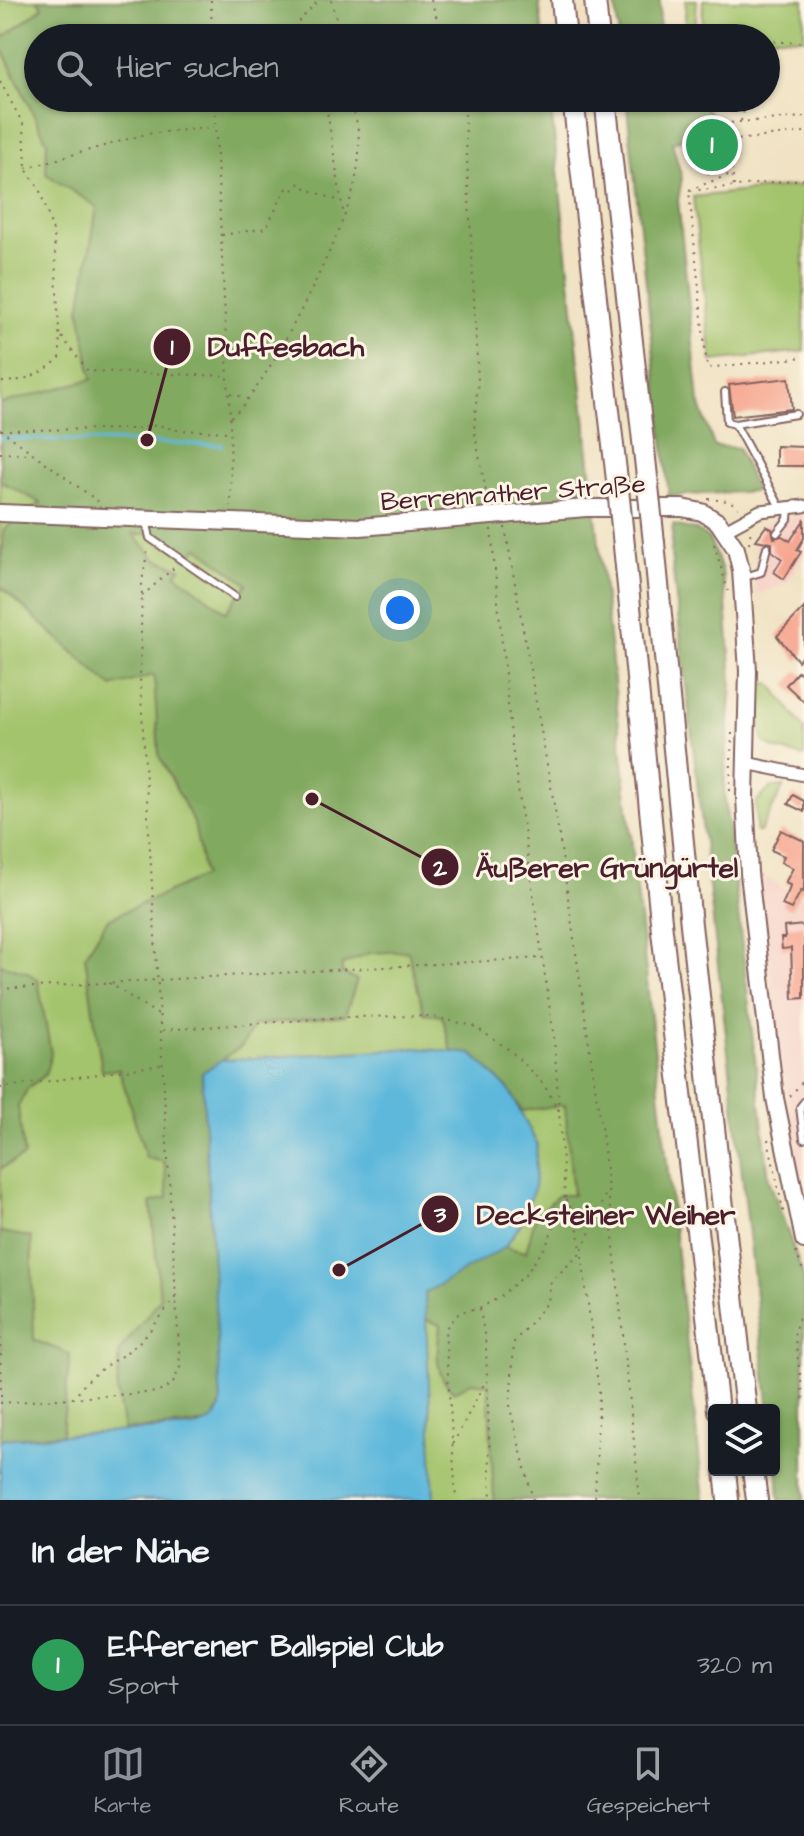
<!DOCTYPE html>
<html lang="de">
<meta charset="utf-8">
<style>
:root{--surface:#171b24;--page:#242831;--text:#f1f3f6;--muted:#9ea1a6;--line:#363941;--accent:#8c9099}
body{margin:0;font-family:"Architects Daughter",sans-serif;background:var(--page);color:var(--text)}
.controls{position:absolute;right:24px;bottom:24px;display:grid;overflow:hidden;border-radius:8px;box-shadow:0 2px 6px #0004}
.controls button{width:72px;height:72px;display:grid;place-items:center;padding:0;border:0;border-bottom:2px solid var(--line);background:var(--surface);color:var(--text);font:40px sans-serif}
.you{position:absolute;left:400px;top:610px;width:28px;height:28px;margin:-20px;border:6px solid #fff;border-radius:50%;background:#1a73e8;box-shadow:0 0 0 12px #1a73e833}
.badge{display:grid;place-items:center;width:52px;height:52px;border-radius:50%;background:var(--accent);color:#fff;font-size:26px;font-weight:700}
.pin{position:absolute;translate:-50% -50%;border:4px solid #fff;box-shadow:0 2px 8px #0006}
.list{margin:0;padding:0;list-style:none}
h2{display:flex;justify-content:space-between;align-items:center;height:104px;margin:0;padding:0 32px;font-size:34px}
h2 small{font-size:26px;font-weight:400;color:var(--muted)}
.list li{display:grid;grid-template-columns:52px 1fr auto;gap:24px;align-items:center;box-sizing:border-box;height:120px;padding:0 32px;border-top:2px solid var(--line)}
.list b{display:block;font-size:30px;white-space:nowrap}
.list p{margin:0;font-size:26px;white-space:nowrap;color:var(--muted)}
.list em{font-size:26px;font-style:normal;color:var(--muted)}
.icon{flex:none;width:44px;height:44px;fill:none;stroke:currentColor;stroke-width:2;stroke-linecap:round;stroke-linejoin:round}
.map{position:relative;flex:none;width:804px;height:1500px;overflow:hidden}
.search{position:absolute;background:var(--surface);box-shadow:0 2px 6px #0004;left:24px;right:24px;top:24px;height:88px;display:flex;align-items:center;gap:20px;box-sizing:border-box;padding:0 28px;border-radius:44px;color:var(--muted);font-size:30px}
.sheet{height:224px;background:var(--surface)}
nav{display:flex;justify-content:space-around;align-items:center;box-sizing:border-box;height:112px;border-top:2px solid var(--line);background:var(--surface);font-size:22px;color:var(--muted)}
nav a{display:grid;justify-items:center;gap:4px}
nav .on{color:var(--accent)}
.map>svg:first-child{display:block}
.built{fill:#f7d1c8}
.green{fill:#a3c36c;stroke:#76714c;stroke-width:2}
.forest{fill:#82a960;stroke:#666446;stroke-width:2;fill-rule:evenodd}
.water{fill:#5db8db;stroke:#546c83;stroke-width:2}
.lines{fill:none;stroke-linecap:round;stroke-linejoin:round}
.stream{stroke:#5db8db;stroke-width:3}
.building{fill:#f6a18a}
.lane-casing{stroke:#846360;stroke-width:10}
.street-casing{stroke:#846360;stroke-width:15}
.secondary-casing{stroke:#846360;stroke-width:20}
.highway-casing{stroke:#846360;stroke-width:24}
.path{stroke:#846360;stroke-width:2;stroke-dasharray:2 6;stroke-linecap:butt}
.lane{stroke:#fff;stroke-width:6}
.street{stroke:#fff;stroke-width:11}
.secondary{stroke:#fff;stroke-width:16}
.highway{stroke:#fff;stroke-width:20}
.highway-bridge-casing{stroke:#846360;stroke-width:24;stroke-linecap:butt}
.highway-bridge{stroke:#fff;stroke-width:20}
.labels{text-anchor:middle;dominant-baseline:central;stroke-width:6;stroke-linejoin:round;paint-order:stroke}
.street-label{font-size:26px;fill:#4a1f2b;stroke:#fcf5e5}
.leader{fill:none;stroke:#4a1f2b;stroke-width:3}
.callout-dot{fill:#4a1f2b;stroke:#fcf5e5;stroke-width:3}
.mark-label{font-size:24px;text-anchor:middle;font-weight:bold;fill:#fff}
.callout-label{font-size:28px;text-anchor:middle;font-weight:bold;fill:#4a1f2b;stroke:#fcf5e5;stroke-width:6;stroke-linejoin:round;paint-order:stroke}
</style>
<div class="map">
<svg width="804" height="1500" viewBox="0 0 804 1500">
<rect width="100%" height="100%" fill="#fcf5e5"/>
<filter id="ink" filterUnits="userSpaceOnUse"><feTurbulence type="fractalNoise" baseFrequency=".0125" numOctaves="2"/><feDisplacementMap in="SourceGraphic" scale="16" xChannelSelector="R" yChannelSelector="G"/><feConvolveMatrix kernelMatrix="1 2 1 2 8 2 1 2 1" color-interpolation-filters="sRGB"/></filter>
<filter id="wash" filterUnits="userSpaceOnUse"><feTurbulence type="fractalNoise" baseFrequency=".006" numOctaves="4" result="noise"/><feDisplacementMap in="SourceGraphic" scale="32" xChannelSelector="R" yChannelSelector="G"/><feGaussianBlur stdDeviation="1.8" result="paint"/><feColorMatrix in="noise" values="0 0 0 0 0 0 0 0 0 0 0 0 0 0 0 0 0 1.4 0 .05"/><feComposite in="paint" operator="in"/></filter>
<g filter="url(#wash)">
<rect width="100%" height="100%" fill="#f0e2c3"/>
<path class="built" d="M804 515V555L787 583 756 595 754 537 761 526 778 518Z
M760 875 804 898V1200L796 1151 798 1147 781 1068Z"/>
<path class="green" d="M0 0H534L38 38V98H545L701 1500H0Z
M686 0H697L695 38H684Z
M703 0H804V38L702 34Z
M804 185V351L712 361 693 197Z
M762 682 771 684 804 728V757L775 749 764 742 760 726Z
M784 786 760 832H756V802L772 787Z"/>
<path class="forest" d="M37 0H539L543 38H38V98H550L704 1500H494L488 1384 471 1382 454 1392C433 1375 437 1350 440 1325L425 1319V1293L505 1247 526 1252 535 1218 558 1195H573L565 1105 522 1111 510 1091 472 1054 452 1052 442 1016 424 1013 408 951 369 953 342 965V973L357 980 345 1015 254 1025 242 1046 202 1073 221 1404 212 1423 124 1430 117 1392 120 1350 160 1299 151 1202 168 1198 164 1162 146 1158 119 1069 102 1071 85 956 108 919 204 876 194 823 159 755 154 675 112 687 0 586 4 529 41 503 0 481V404L92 379 80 310 97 207 46 174 47 142 0 45V40L43 7ZM133 534H158L186 559 198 547 247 584 226 612 176 574 181 568 156 559Z
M615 0H660L659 38H619Z
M626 98H696L710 113 712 131 672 142 682 178 678 200 699 402 714 446 738 448 756 491 669 496Z
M673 525 696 530 709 539 722 570 726 603 732 681 724 790 769 1179 804 1278V1500H779L774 1410H769L671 554Z
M0 964 27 972 38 980 51 1054 45 1075 28 1088 18 1106 24 1156 0 1169Z
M0 1232 31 1237 34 1340 70 1354 62 1434 0 1439Z"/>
<path class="water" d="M416 1048 472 1054 510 1091 537 1144 534 1189 522 1222 505 1247 425 1293 434 1500H0V1439L194 1427C210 1423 217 1421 221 1404L202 1073 221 1060Z"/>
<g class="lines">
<path class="stream" d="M0 438 223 445"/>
</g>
<g id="blocks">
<path class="building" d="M720 135 723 171 708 173 706 156H696L693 138Z
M789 378 792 409 733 416 729 385Z
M776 446 804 447V466H776Z
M804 520V538L797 550 801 552 784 579 774 572 782 559 772 551V543L756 540 766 526 772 529 774 538 782 536 790 541Z
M804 608V654L798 661 777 636Z
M798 671 804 676V702L786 685Z
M793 795 804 801V812L788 804Z
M781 830 804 841V892L801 891 791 909 782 905 789 890 790 885 785 883 793 868 781 862 784 856 771 850Z
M804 925V998L793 999 791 948 782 949 781 938H785L784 927Z"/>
</g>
</g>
<g filter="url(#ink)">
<use href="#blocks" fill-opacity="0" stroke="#846360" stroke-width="2"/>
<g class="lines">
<defs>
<path id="lane" d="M725 392 727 422 735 424
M780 507 735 424 796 414
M146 520 150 538 235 597
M777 533 788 519 789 508
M745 577 761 572 767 547
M804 1102 800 1107 804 1139"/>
<path id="street" d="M725 530 760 511 804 506
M746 763 804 775"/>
<path id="secondary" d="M0 513 360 527 586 508H682L702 512 718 522 736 549 741 570 748 671 745 797 749 873 775 1098 804 1240"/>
<path id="highway" d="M562 0 566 38
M595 0 599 38
M573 98 617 480
M605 98 648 486
M623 536 662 931 718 1410
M654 543 691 925 746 1410
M725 1470 728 1500
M753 1470 757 1500"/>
</defs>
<use href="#lane" class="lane-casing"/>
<use href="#street" class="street-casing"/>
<use href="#secondary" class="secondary-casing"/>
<use href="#highway" class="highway-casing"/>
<path class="path" d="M211 0 212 38
M331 0 342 38
M431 0 443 38
M300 38 299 21 319 0
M766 41 804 43
M0 81 24 126 26 169 39 188 54 234 60 349V358C42 374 24 382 0 382
M214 98 230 418 231 506
M325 98 343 211
M464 98 478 380 474 429 488 502
M741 121 747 99 742 98
M715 124 804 117
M26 168 146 134 214 127
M804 179 689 191 707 368 804 357
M734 186 728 141 804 132
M689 190 731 174
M222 235 266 228 286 189 292 191 300 183 307 189 339 201
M62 337 88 371 226 376
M231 393 247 399
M231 417C264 395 341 235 352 194 361 162 363 127 348 98
M0 429 100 503
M1 430 134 429 158 425 177 430 229 432
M0 453 32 454
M708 499 730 501 738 508
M505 527 557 821 603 1141 640 1500
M491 529 512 747 554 1038 559 1111
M749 543 751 529
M714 544 728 591
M142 596 176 566
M730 791 732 733
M109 983 160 1016
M0 989 541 958
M163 1030 345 1017 429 1016 474 1026 511 1051 544 1085 559 1111 565 1198 546 1246 525 1275 500 1297 480 1308 460 1312 445 1329 456 1500
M0 1088 161 1065
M790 1096 804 1080
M768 1139 784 1215
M566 1199 576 1217 581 1249
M796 1252 804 1273
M582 1256 599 1392 595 1500
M804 1303 794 1332 804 1402
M480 1309 486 1346 491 1500
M0 1314 1 1402
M78 1393C90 1372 117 1361 136 1345 152 1330 164 1312 177 1295
M0 1403 159 1392 173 1383 180 1367 140 678 142 582 148 547
M453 1444 485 1382
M533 1500 510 1408 514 1342 548 1302 551 1281 581 1253 607 1191"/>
<use href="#lane" class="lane"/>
<use href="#street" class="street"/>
<use href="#secondary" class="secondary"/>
<use href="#highway" class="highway"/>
<defs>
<path id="highway-bridge" d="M617 480 623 536
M648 486 654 543"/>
</defs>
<use href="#highway-bridge" class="highway-bridge-casing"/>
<use href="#highway-bridge" class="highway-bridge"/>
</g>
</g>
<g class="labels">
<g class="street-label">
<text transform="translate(513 493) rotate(-4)">Berrenrather Straße</text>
</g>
</g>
<path class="leader" d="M147 440L172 347M312 799L440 867M339 1270L440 1214"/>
<g class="callout-dot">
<circle cx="147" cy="440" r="8"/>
<circle cx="312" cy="799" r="8"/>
<circle cx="339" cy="1270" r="8"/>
<circle cx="172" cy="347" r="20"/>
<circle cx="440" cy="867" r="20"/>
<circle cx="440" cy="1214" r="20"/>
</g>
<g class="mark-label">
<text x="172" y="355">1</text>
<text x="440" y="876">2</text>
<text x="440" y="1222">3</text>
</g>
<g class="callout-label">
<text x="286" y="356">Duffesbach</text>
<text x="607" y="877">Äußerer Grüngürtel</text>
<text x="606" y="1224">Decksteiner Weiher</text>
</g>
</svg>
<div class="controls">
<button><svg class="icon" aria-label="layers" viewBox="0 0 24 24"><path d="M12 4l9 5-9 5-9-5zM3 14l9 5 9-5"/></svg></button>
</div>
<div class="you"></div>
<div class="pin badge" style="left:712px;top:145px;background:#2e9e5b">1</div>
<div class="search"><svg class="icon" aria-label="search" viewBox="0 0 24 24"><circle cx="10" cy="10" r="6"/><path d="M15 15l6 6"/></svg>Hier suchen</div>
</div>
<section class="sheet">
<h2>In der Nähe<small></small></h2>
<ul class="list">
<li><span class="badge" style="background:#2e9e5b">1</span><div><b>Efferener Ballspiel Club</b><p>Sport</p></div><em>320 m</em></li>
</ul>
</section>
<nav>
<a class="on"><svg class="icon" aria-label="map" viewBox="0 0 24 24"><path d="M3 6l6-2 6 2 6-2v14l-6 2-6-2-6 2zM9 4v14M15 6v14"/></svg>Karte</a>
<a><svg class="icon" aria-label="directions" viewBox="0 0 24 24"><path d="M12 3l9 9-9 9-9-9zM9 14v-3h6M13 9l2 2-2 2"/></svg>Route</a>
<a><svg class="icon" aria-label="saved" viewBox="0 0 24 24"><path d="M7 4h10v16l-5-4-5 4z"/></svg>Gespeichert</a>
</nav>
